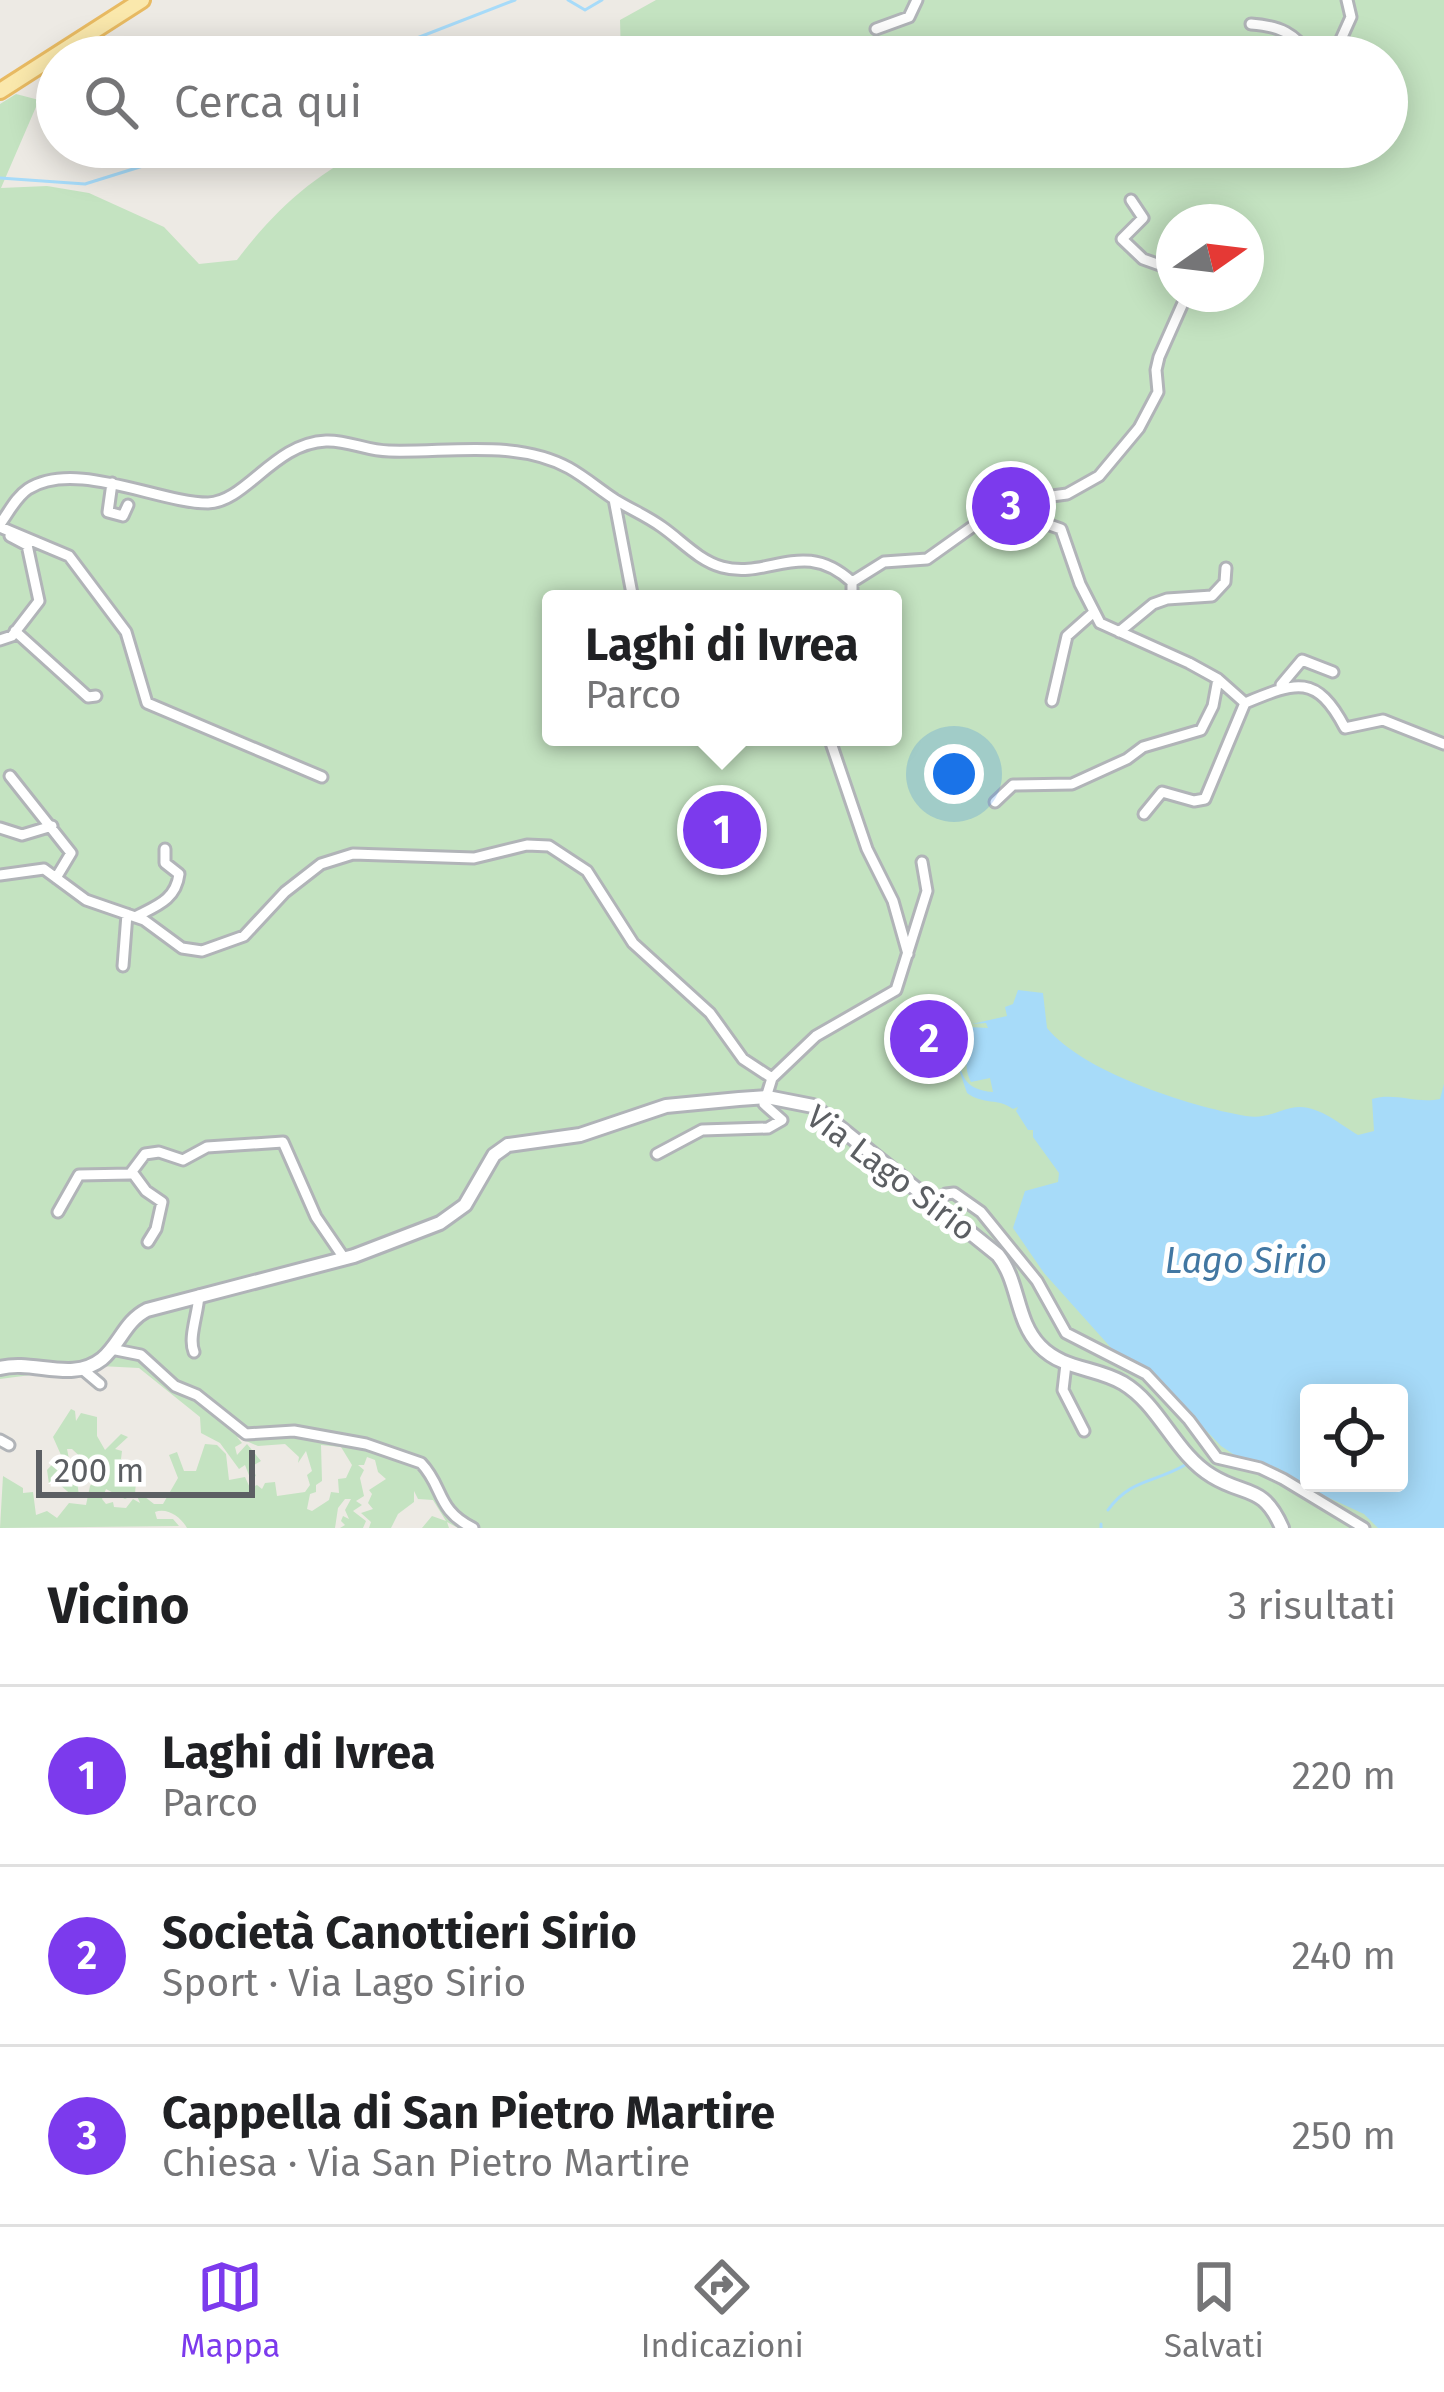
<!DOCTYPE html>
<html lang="it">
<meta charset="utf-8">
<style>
:root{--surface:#fff;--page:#f6f6f6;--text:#202124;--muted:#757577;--line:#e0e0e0;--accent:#7c3aed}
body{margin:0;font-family:"Fira Sans",sans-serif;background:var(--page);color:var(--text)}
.controls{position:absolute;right:36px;bottom:36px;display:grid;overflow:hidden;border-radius:12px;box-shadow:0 6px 30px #0003}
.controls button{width:108px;height:108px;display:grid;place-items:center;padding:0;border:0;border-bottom:3px solid var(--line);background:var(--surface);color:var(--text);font:60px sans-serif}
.compass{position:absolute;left:1156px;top:204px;width:108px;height:108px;border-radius:50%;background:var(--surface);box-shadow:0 6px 30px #0003;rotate:76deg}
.scale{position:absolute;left:36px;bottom:30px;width:219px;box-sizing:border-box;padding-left:12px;border:6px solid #5c5f63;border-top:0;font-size:33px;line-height:42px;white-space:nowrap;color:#5c5f63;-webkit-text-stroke:9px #fff;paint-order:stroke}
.you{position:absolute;left:954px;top:774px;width:42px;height:42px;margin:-30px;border:9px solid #fff;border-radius:50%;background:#1a73e8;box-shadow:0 0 0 18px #1a73e833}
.badge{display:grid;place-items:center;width:78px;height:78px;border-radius:50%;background:var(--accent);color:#fff;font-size:39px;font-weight:700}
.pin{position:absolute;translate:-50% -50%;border:6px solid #fff;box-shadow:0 3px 12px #0006}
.popup{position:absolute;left:542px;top:590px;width:360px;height:156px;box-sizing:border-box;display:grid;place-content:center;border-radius:12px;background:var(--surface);filter:drop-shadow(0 3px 9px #0005);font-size:39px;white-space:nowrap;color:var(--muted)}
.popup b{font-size:45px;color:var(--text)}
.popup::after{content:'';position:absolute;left:50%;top:100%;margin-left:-24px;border:24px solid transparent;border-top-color:var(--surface)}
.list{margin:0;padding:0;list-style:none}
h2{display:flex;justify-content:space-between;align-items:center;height:156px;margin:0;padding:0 48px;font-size:51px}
h2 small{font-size:39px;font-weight:400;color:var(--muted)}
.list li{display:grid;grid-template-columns:78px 1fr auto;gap:36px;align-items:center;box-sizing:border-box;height:180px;padding:0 48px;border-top:3px solid var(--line)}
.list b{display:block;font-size:45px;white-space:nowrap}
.list p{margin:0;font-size:39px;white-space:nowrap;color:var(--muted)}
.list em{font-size:39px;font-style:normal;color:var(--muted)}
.icon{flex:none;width:66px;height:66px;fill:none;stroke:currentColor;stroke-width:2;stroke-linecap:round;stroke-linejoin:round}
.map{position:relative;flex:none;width:1444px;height:1528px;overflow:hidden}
.search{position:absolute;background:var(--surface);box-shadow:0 6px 30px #0003;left:36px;right:36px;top:36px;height:132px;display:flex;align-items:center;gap:30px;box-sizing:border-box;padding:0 42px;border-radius:66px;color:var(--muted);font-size:45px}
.sheet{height:696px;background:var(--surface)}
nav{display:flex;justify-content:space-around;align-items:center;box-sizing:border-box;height:168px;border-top:3px solid var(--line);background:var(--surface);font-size:33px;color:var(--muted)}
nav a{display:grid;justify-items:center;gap:6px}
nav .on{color:var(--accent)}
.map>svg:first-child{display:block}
.green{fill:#c4e3c1;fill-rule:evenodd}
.water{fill:#a7dbf9;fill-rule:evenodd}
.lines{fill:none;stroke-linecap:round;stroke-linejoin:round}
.stream{stroke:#a7dbf9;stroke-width:3}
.street-casing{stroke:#b1b4b8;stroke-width:15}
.secondary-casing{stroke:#b0b3b8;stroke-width:18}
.primary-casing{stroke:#e8ba62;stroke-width:20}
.street{stroke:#fff;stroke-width:9}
.secondary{stroke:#fff;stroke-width:12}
.primary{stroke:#fae8ac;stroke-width:14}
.labels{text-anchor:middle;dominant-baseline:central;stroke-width:10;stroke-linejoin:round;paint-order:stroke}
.street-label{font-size:33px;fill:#5c5f63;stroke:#fff}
.water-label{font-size:36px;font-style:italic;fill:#4277a2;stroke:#fff}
</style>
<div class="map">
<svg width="1444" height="1528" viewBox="0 0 1444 1528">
<rect width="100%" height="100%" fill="#edeae4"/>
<path class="green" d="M656 0H1444V1528H458L447 1522 449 1528H422L432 1516 446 1521 433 1500 418 1499 414 1491V1502L398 1514 391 1528H369L371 1522 361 1513 373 1509 368 1503 372 1494 369 1490 386 1479 378 1472 375 1460 367 1457 364 1465H358L364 1470 360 1478 364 1496 356 1501 362 1505 353 1511 366 1521 363 1528H340L345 1525 341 1521 343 1516 349 1519 345 1510 351 1499H345L338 1508 335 1528H187C181 1517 167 1507 155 1512L157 1519H173L179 1526 0 1528 3 1476 23 1488V1493L33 1492 36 1515 47 1511 57 1518 69 1503 86 1505 90 1486 95 1480 90 1466 72 1449H67L69 1459 61 1473 77 1480 79 1497 75 1498 59 1484H49L47 1470 61 1455 53 1437 71 1409 75 1411 76 1421 81 1413 97 1417V1436L105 1450 121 1434 128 1437 115 1449 122 1451 121 1459 137 1470 135 1494 125 1499 106 1489 102 1499 106 1504 113 1502 114 1507 126 1508 133 1499 140 1503 137 1496 140 1493 154 1504H163L178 1478 169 1455 177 1452 184 1471H196L205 1444 217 1445 226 1454 229 1480 245 1477 250 1488 257 1485 262 1489 265 1483 275 1482 277 1496 305 1492 310 1485 307 1475 312 1471 306 1451 298 1463 299 1457 285 1444 258 1446 237 1437 242 1443 235 1447 237 1455 247 1444 261 1461 252 1466 256 1476 250 1478 245 1465 239 1469 220 1443 201 1433 200 1417 139 1368 100 1366 0 1379V104L16 94 39 100 1 188 47 186 89 193 164 227 199 264 237 260C273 212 316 172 372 147H1387V57H621L620 20ZM1174 222H1246V294H1174ZM551 599H893V737H551ZM1309 1393H1399V1483H1309ZM321 1445 341 1447 352 1465 346 1478 338 1479 339 1493 331 1492 329 1500 312 1511 307 1509 310 1494 316 1492V1485L322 1481Z"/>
<path class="water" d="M1018 990 1043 993 1047 1028C1083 1072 1188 1106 1246 1116 1265 1119 1274 1112 1291 1108 1315 1102 1338 1123 1358 1135L1374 1131 1372 1099C1395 1092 1416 1104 1440 1099L1444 1084V1528H1378L1364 1514 1301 1485 1278 1468 1245 1462 1221 1446 1145 1367 1113 1350 1044 1273 1013 1228 1025 1191 1058 1182 1059 1173 1033 1137V1130H1028L1016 1111 1018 1107 1013 1109C999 1098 983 1105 967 1093L951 1046 953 1042 958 1046C959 1073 963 1090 993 1092L990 1078 971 1082C963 1066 968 1058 969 1042L958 1026 965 1015 969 1027 988 1028 986 1023 972 1024 1007 1016 1005 1007 1013 1004ZM1309 1393H1399V1483H1309Z"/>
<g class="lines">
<path class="stream" d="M568 0 585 10 602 0
M368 57 515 0
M0 178 85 184 204 147
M1108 1510C1130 1479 1154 1483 1185 1465
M1101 1528V1524"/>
<defs>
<path id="street" d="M1251 24C1280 26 1295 33 1311 57
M876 29 909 17 917 0
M1333 57 1351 17 1347 0
M1131 200 1143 218 1122 239 1143 259 1174 270
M112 483 108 512 123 516 128 505
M614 499 633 599
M1001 508 1061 529 1080 584 1100 623 1189 663 1218 679 1245 703
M0 524C9 512 16 497 28 489 75 459 159 503 208 503 246 502 274 443 326 441 348 440 367 451 389 451 447 453 516 439 569 468 585 477 599 489 614 499 630 509 647 516 662 527 682 541 698 560 722 567 769 580 803 537 852 582V599
M0 527 69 556 126 632 147 703 322 777
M852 582 884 562 927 559 1007 502 1067 494 1099 476 1139 428 1158 392 1156 370 1159 357 1187 294
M15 631 88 697 96 696
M1119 632 1153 604 1167 599 1212 596 1225 582 1226 568
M0 640 12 636 39 601 27 545 10 536
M1281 685 1302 660 1333 672
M1052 701 1067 636 1094 612
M829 737 867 849 893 901 908 954
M10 776 71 853 56 878
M995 802 1013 785 1072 784 1127 759 1143 747 1201 730 1213 706 1218 679
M1144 814 1162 792 1194 801 1205 799 1245 703C1296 682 1316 673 1345 728L1383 720 1444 744
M0 828 22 835 52 826
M0 875 44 869 86 900 144 920 182 948 202 951 244 936 285 892 321 864 353 854 474 858 527 845 549 846 587 871 633 943 710 1013 743 1059 772 1078
M135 917C156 906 176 900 179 874L165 863V849
M123 966 127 914
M772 1078 816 1036 896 990 927 891 922 862
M657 1154 702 1130 768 1128 782 1120 764 1104 772 1078
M132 1172 146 1191 162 1202 156 1229 148 1242
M938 1201 946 1194 954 1193 981 1212 1037 1281 1066 1333 1146 1374 1189 1420 1217 1458 1260 1468 1283 1479 1364 1528
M58 1212 79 1175 130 1174 145 1154 159 1152 183 1160 207 1147 283 1142 316 1217 344 1258
M111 1349 141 1355 175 1386 197 1395 246 1434 294 1431 366 1444 421 1463C444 1487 436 1510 473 1528
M194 1352C188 1338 198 1314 199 1295
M1066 1364 1063 1390 1084 1431
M81 1368 100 1384
M0 1440 9 1445"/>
<path id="secondary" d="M0 1368C33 1359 72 1383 102 1359 120 1344 125 1321 147 1310L354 1256 440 1223 465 1205 494 1155 508 1145 580 1135 666 1106 739 1099 767 1097 813 1106 998 1255C1020 1283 1015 1320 1040 1346 1063 1370 1096 1367 1123 1383 1160 1405 1175 1454 1212 1476 1246 1497 1263 1484 1282 1528"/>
<path id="primary" d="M0 91 142 0"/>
</defs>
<use href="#street" class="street-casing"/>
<use href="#secondary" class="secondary-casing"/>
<use href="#primary" class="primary-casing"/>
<use href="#street" class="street"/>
<use href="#secondary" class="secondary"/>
<use href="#primary" class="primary"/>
</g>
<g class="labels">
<g class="street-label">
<text transform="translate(891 1173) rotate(37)">Via Lago Sirio</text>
</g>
<g class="water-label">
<text x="1246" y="1261">Lago Sirio</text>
</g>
</g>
</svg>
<div class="controls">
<button><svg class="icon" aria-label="locate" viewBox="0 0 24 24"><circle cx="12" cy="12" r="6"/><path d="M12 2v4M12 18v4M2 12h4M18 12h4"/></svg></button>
</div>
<svg class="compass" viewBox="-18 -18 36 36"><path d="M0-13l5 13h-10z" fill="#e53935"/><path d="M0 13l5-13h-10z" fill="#757577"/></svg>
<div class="scale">200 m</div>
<div class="you"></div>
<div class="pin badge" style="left:722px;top:830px">1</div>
<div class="popup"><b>Laghi di Ivrea</b>Parco</div>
<div class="pin badge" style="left:929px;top:1039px">2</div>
<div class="pin badge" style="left:1011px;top:506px">3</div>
<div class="search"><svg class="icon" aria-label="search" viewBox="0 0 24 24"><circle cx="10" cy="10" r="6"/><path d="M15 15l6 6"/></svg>Cerca qui</div>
</div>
<section class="sheet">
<h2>Vicino<small>3 risultati</small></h2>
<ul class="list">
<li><span class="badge">1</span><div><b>Laghi di Ivrea</b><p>Parco</p></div><em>220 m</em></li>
<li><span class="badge">2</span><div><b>Società Canottieri Sirio</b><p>Sport · Via Lago Sirio</p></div><em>240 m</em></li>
<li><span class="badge">3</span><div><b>Cappella di San Pietro Martire</b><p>Chiesa · Via San Pietro Martire</p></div><em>250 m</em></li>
</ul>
</section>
<nav>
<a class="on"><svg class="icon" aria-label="map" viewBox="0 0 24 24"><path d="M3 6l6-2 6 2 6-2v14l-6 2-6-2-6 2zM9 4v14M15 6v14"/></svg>Mappa</a>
<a><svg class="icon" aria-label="directions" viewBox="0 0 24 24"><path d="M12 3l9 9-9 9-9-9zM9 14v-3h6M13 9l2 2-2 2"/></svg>Indicazioni</a>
<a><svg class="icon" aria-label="saved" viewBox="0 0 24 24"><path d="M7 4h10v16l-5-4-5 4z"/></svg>Salvati</a>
</nav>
